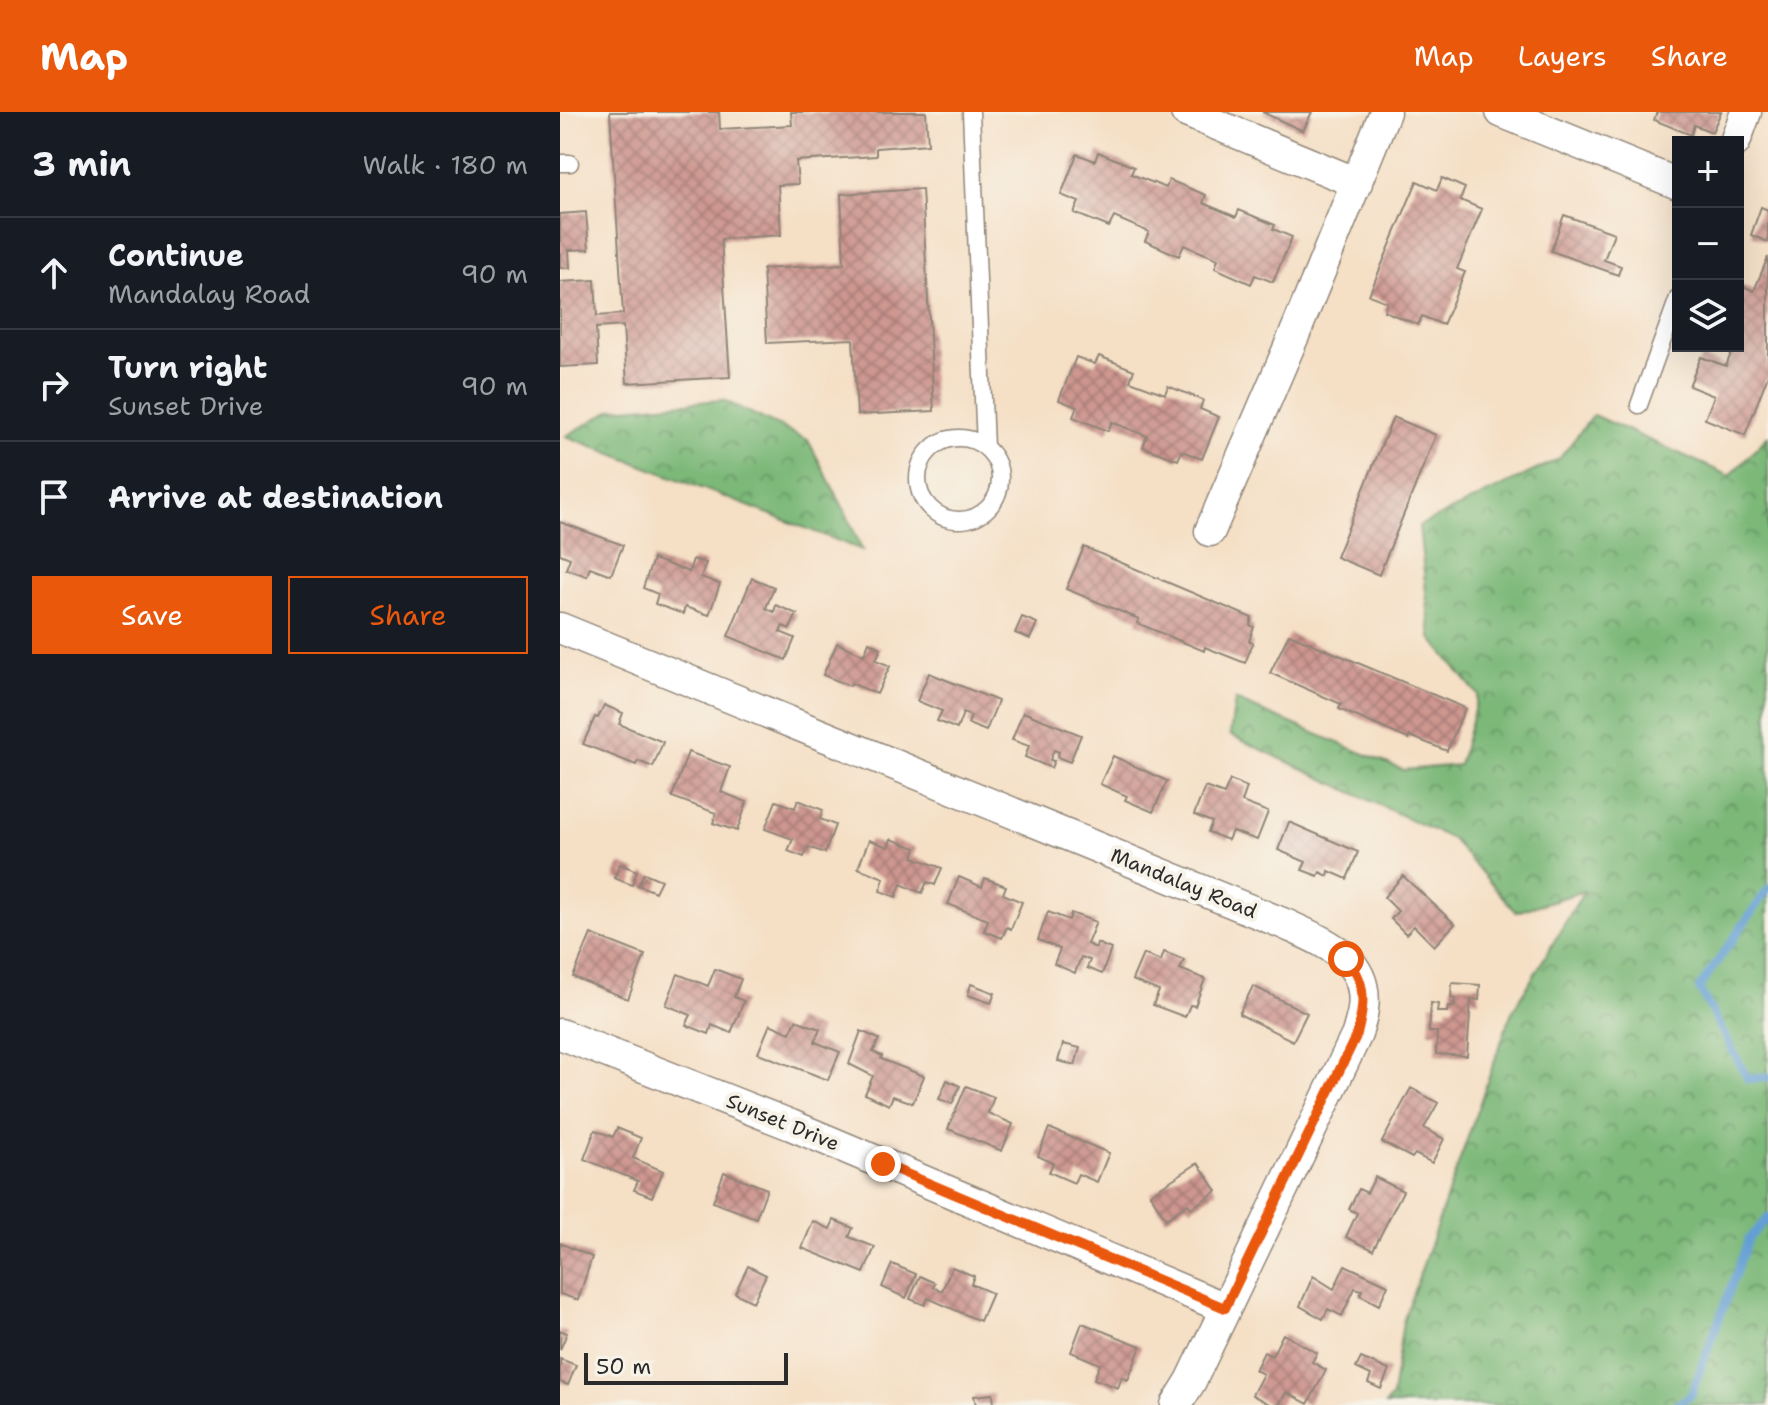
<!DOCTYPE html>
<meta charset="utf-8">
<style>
:root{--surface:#171b24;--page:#20242c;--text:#f1f3f6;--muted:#9ea1a6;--line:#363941;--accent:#ea580c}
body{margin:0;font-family:"Shantell Sans",sans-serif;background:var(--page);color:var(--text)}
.controls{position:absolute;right:24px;top:24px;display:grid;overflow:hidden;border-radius:0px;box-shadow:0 8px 32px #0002}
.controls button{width:72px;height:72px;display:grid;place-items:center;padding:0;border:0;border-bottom:2px solid var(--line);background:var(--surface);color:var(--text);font:40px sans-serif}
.scale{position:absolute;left:24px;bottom:20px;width:204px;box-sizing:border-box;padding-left:8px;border:4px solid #2b2b2b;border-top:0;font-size:22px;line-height:28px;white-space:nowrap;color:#2b2b2b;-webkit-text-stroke:6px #f7f3e8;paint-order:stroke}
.stop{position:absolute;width:24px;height:24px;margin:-18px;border:6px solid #ea580c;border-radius:50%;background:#fff}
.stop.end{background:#ea580c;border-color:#fff;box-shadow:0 2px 8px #0008}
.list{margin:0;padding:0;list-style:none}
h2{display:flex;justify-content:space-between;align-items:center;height:104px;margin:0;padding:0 32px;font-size:34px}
h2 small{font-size:26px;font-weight:400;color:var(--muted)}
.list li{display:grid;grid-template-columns:52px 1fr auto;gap:24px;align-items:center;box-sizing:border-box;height:112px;padding:0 32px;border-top:2px solid var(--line)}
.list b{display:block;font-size:30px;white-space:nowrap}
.list p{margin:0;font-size:26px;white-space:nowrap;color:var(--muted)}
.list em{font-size:26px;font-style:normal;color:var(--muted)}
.actions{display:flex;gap:16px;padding:24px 32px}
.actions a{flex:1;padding:18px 0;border:2px solid var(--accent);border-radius:0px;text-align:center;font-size:28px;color:var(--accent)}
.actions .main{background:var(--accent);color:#fff}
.icon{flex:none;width:44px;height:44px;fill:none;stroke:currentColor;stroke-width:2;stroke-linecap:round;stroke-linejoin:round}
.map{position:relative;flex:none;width:1208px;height:1293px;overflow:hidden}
header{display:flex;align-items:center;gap:48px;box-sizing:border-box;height:112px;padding:0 40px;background:var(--accent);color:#fff}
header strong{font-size:38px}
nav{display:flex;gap:44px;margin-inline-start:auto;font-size:28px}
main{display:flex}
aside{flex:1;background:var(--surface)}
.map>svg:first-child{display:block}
.forest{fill:url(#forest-crowns);stroke:#537252;stroke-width:2}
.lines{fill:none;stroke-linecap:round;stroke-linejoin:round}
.stream{stroke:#649fd4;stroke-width:8}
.building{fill:url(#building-cross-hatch)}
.lane-casing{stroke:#908578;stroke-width:19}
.street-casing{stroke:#908578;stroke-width:33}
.lane{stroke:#fff;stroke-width:16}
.street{stroke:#fff;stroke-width:30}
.route{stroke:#ea580c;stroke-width:10}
.labels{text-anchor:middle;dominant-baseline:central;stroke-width:8;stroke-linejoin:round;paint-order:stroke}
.street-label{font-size:20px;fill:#2b2b2b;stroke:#f7f3e8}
</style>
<header>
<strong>Map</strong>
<nav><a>Map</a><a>Layers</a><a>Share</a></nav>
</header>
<main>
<aside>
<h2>3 min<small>Walk · 180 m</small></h2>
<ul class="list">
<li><svg class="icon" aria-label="ahead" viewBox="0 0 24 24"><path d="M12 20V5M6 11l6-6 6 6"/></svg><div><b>Continue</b><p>Mandalay Road</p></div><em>90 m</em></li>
<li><svg class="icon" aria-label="right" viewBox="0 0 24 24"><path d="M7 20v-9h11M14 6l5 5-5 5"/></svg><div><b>Turn right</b><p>Sunset Drive</p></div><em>90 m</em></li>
<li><svg class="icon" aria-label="arrive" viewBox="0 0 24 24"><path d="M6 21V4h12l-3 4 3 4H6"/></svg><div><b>Arrive at destination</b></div></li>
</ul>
<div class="actions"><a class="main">Save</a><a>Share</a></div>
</aside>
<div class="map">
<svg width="1208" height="1293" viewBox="0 0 1208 1293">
<defs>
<pattern id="forest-crowns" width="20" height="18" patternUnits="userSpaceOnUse" patternTransform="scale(2)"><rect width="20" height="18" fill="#7bb878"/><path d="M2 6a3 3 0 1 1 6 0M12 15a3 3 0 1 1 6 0" fill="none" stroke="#659663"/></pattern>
<pattern id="building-cross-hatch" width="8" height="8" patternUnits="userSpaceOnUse" patternTransform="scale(2)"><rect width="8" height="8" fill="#ce9790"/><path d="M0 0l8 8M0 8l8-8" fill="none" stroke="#a77b76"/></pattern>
</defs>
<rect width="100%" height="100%" fill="#f7f3e8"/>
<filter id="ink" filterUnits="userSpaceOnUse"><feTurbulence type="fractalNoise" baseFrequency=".0125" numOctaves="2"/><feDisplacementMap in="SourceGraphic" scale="16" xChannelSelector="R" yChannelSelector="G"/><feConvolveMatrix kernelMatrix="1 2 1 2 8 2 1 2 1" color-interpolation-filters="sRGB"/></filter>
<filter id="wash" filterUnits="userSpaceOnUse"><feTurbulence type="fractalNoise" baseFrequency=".006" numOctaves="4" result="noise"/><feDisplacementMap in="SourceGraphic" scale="32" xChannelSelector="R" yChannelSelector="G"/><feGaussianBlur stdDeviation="1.8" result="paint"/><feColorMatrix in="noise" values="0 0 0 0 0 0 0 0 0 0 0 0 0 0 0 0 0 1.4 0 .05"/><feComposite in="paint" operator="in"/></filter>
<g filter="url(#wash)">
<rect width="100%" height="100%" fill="#f5dfc5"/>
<path class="forest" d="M163 288 248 328 287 403 302 438 6 324 53 297Z
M1033 303 1170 364 1208 324V1293H825L832 1284 843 1210 951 902 1024 779 956 800 892 727 670 623 675 588 843 658 899 653 918 583 871 526 859 414 999 347Z"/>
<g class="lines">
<path class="stream" d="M1208 777 1139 876 1188 967 1208 965
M1116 1293 1131 1283 1189 1126 1208 1106"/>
</g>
<g id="blocks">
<path class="building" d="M50 0H159L160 17 232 13 231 0H366L368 32 316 36V44L236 49 238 72 218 73 221 123 161 127 170 265 67 271 63 214 36 216 38 253 0 255V170L35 168 37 204 63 202Z
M702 0H752L743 19Z
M1097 0H1161L1152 20 1134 13 1131 23 1094 8Z
M538 40 574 55 571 62 606 76 609 68 646 83 643 91 676 105 679 98 715 113 713 117 732 125 713 170 695 163 691 172 655 156 658 147 624 133 619 144 585 129 589 120 554 105 549 115 514 101 519 90 501 83 517 42 535 49Z
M882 66 905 76 900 88 922 97 897 157 905 160 883 213 862 204 858 213 824 199 827 190 809 183 857 69 877 78Z
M362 77 374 299 297 303 293 227 207 231 203 157 284 152 281 82Z
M1201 95 1208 98V130L1191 123Z
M26 100 29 137 9 138 10 156H0V102Z
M1004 103 1054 121 1044 148 1061 154 1058 163 991 139Z
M1208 145V263L1185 323 1145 307 1154 284 1129 274 1141 245 1166 254 1174 234H1178V223L1185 206 1178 204V172L1194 179Z
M539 244 574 258 570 269 605 282 608 274 643 288 640 297 659 305 642 347 622 339 618 348 583 335 587 324 552 310 548 319 513 305 517 295 499 288 516 245 535 252Z
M833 305 876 323 819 463 776 445Z
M0 410 63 433 51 463 30 455 27 464 6 457 10 446 0 442Z
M524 435 692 506 690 513 694 515 689 529 693 531 685 551 645 535 644 539 577 511 579 507 506 477Z
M93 447 129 460 133 447 146 451 141 465 160 472 149 503 125 495 123 502 95 492 98 482 83 476Z
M192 466 214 475 206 496 214 500 216 493 237 502 230 517 223 514 220 520 235 526 226 548 168 524Z
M462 505 477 511 470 527 455 521Z
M729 522 905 596 887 639 850 624 848 627 779 597 781 592 710 561Z
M309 530 321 536 316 548 330 554 317 582 291 571 290 574 263 563 277 531 304 543Z
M369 561 438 589 426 619 408 612 411 604 403 601 397 617 377 609 382 599 357 589Z
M44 593 63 601 59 612 103 630 93 655 78 649 76 653 23 632 35 605 38 606Z
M463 600 521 623 510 650 497 645 499 640 494 638 490 648 494 649 491 656 465 645 469 634 452 628Z
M128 640 170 655 161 680 187 690 177 719 153 711 156 701 112 685Z
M553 644 607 669 593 700 565 688 567 684 540 672Z
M670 668 687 675 682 690 708 700 697 728 672 719 668 728 648 720 652 710 634 703 645 675 664 682Z
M238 688 263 698 260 707 275 713 265 741 248 735 244 745 228 739 233 727 205 717 216 689 235 696Z
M729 710 798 740 787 767 769 759 768 764 760 760 758 764 742 758 746 750 718 738Z
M331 727 356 736 353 745 382 756 375 773 367 770 362 781 341 772 336 785 320 779 324 766 298 756 309 728 328 735Z
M60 752 77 759 72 773 54 766Z
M84 761 101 768 95 780 78 773Z
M843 764 895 812 874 834 854 814 846 822 831 807 838 799 824 785Z
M399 765 422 775 425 766 446 774 443 782 462 790 451 817 447 815 442 826 424 819 428 808 388 792Z
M488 800 509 808 511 801 536 810 527 832 536 836 537 831 551 837 542 862 527 856 530 848 521 845 515 861 494 852 500 837 478 828Z
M31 822 85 843 68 887 13 865Z
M604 840 624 848 620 857 645 867 635 894 630 893 625 905 593 893 599 879 572 868 583 842 601 849Z
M155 857 181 867 174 885 184 889 171 921 152 913 149 922 126 913 131 903 106 893 118 862 148 874Z
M892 871 920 873 919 888 911 887 907 944 876 942 877 920H869L871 891 878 892 877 900H887L888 895H894L895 887 891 886Z
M411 872 435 881 431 891 408 883Z
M693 874 747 901 733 929 679 902Z
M236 908 260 917 255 930 280 940 268 968 198 941 210 912 230 921Z
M301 919 319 927 313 940 322 944 321 947 364 964 353 991 333 984 329 993 305 982 313 964 289 952Z
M503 932 520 936 515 953 498 949Z
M387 968 400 974 392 992 379 987Z
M406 974 434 985 428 1001 453 1012 442 1039 388 1017Z
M851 976 878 991 864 1016 884 1027 872 1051 855 1042 852 1046 822 1030Z
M57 1016 81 1026 73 1046 103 1059 92 1085 74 1078 78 1069 24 1047 35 1018 53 1025Z
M489 1016 549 1041 537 1070 518 1062 514 1071 489 1060 493 1051 478 1044Z
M638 1051 657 1079 631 1096 628 1092 606 1107 590 1082Z
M164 1060 207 1077 196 1106 153 1090Z
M815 1065 843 1079 813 1138 786 1125 797 1101 789 1097 799 1077 807 1081Z
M274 1108 293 1116 289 1125 315 1135 304 1161 242 1136 253 1109 270 1117Z
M0 1131 32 1145 18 1188 0 1182Z
M332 1152 356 1162 346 1186 322 1175Z
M785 1153 828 1173 819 1193 800 1183 802 1178 795 1176 782 1204 768 1197 763 1207 740 1194 753 1164 774 1177Z
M188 1154 206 1163 193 1190 175 1181Z
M392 1155 414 1164 411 1172 432 1181 420 1209 368 1186 365 1193 350 1187 360 1164 375 1171 373 1175 382 1179Z
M522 1211 581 1234 568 1268 562 1265 558 1276 534 1267 540 1252 511 1240Z
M0 1218 7 1221 0 1238Z
M723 1222 757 1241 752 1250 766 1258 748 1292 726 1280 719 1293H711L692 1283 703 1262 695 1258 704 1240 712 1244Z
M801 1246 829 1258 821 1277 808 1271 811 1263 796 1256Z
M0 1247 16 1253 8 1273 0 1270Z
M433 1282 434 1293H416L414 1284Z"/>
</g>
</g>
<g filter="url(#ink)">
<use href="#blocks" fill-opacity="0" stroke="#908578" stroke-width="2"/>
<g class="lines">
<defs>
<path id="lane" d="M411 0 425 335
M0 51H10
M1079 293 1118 186
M358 367a41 41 0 1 1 82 0a41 41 0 1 1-82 0Z"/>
<path id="street" d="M626 0 797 71
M941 0 1118 72
M1175 30 1186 0
M650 419 738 214 825 0
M0 516 727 813C764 830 810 847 803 897 802 906 799 914 797 922L631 1269 616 1293
M0 922 231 1013 665 1196"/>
</defs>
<use href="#lane" class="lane-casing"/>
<use href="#street" class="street-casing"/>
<use href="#lane" class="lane"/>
<use href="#street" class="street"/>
</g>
</g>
<g class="lines" filter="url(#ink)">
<path class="route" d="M323 1052 665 1196 797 922C804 895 808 869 786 847"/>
</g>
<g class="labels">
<g class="street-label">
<text transform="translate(624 771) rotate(22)">Mandalay Road</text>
<text transform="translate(223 1010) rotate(22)">Sunset Drive</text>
</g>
</g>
</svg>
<div class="controls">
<button>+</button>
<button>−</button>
<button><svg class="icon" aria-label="layers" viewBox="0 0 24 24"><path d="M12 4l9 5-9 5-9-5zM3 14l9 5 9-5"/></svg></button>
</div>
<div class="scale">50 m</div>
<div class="stop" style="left:786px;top:847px"></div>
<div class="stop end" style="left:323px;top:1052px"></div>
</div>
</main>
